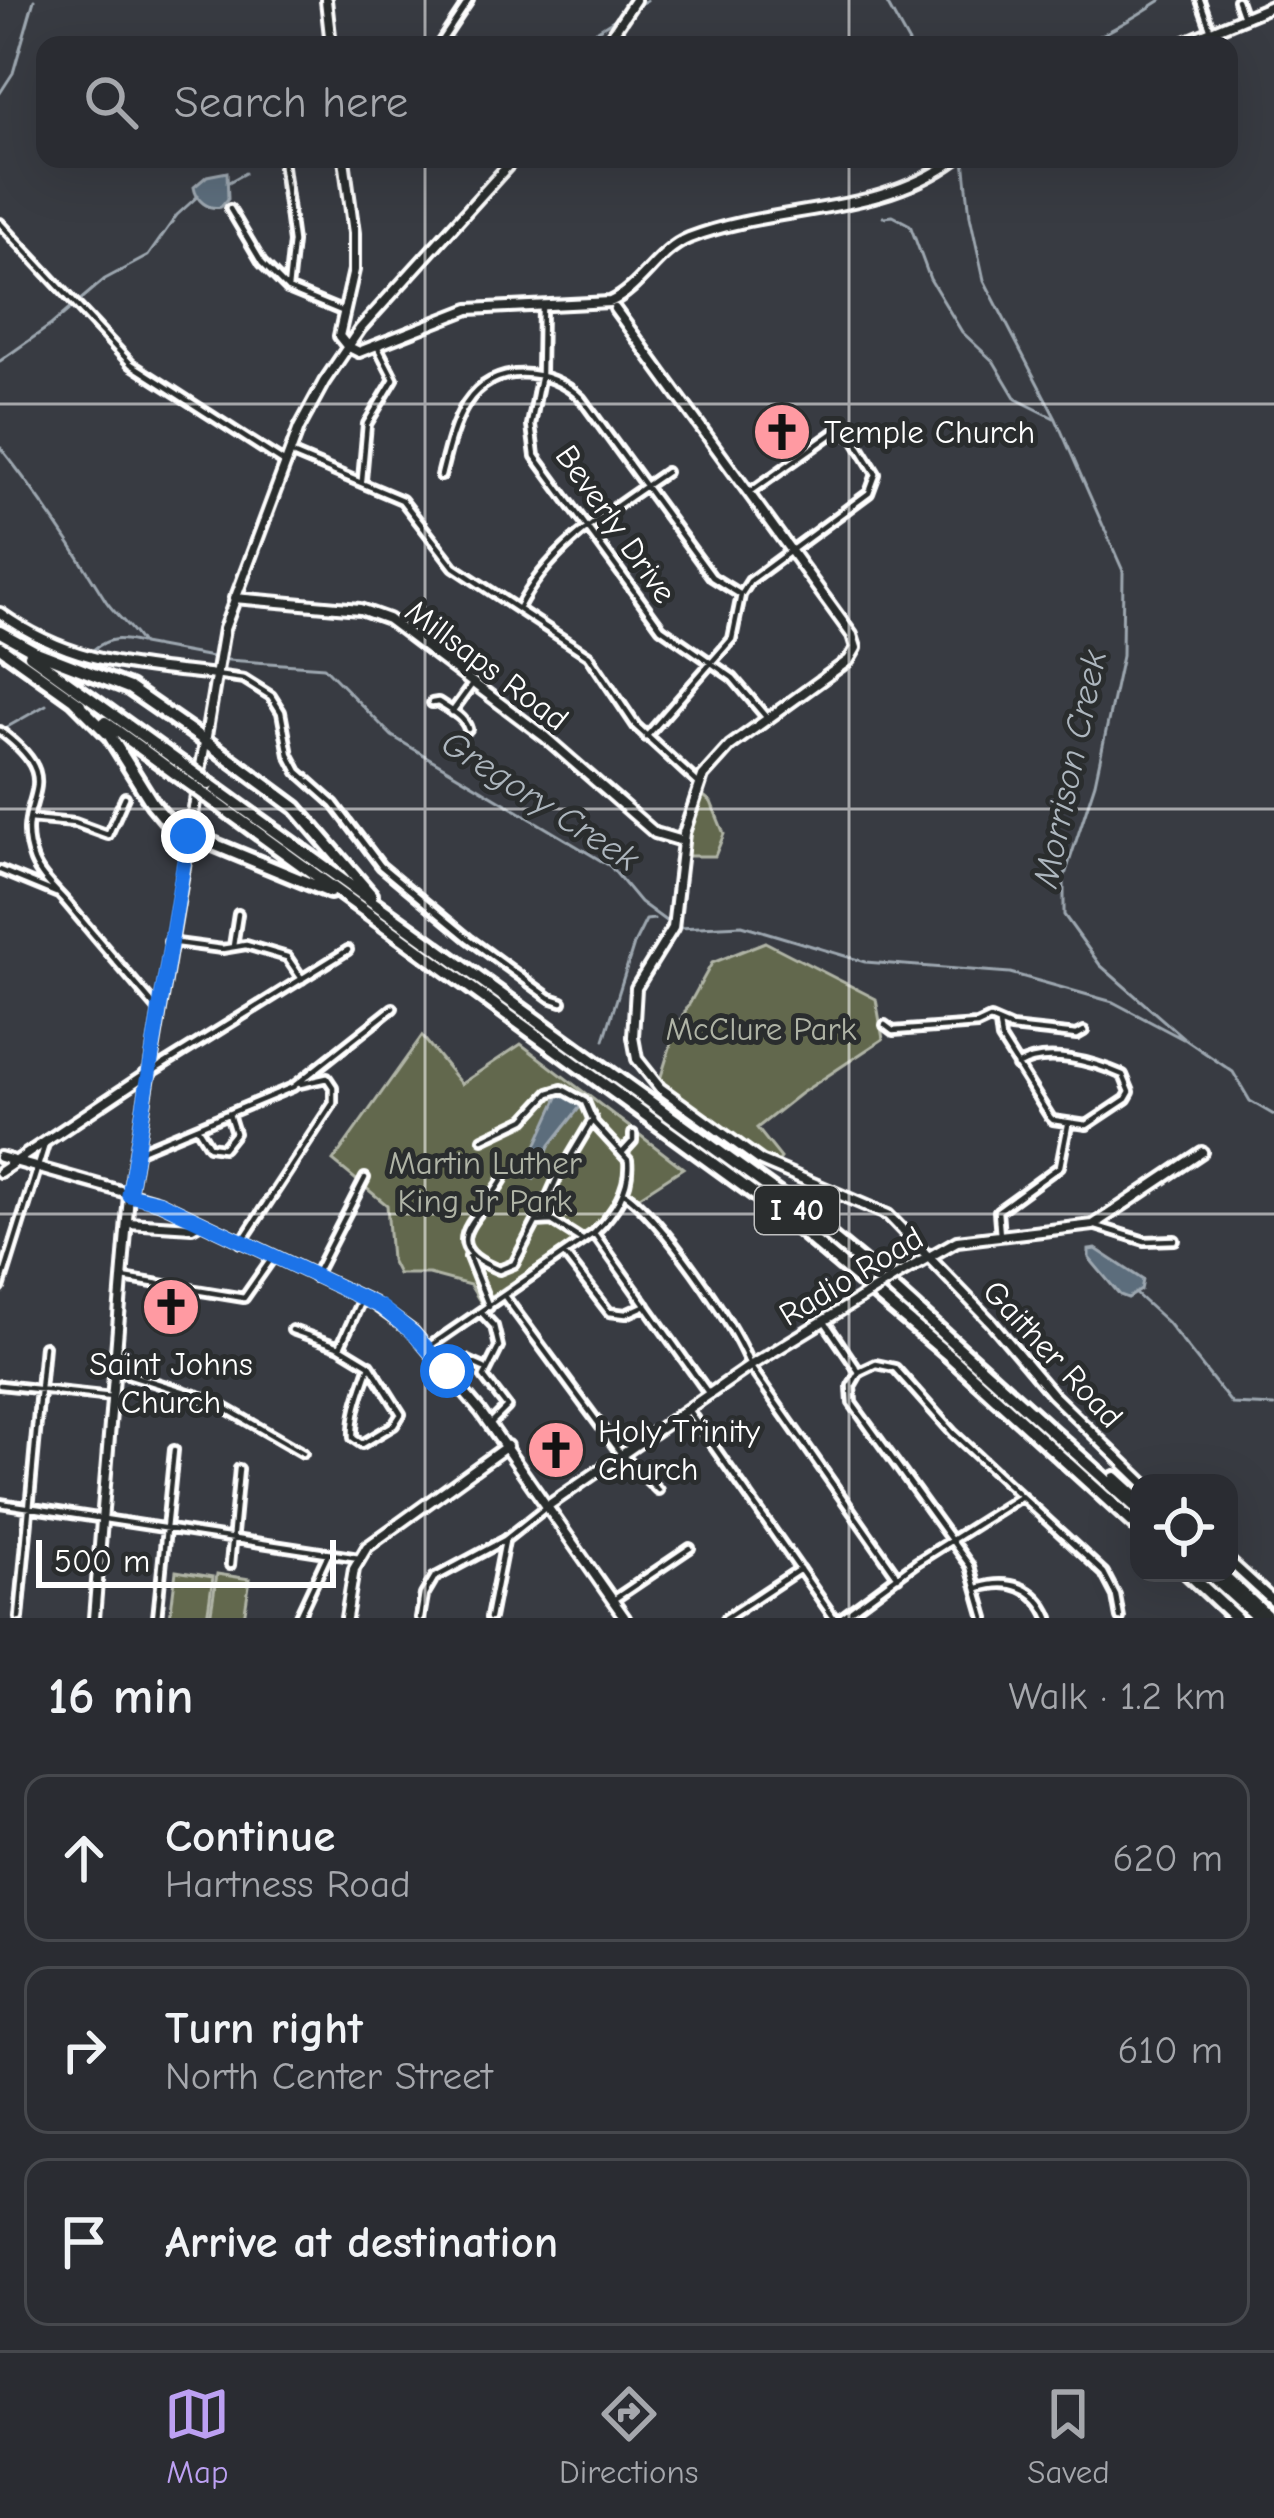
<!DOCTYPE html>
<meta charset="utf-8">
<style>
:root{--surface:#2a2c32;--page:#32343a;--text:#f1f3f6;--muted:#a5a7ac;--line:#46484d;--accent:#bca0f2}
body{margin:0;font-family:"Comic Neue",sans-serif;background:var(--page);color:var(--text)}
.controls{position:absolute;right:36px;bottom:36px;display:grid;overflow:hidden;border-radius:24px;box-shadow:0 12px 48px #0002}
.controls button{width:108px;height:108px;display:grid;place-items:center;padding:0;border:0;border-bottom:3px solid var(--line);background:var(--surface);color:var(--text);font:60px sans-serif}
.scale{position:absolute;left:36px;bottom:30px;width:300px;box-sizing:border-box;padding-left:12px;border:6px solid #fff;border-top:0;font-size:33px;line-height:42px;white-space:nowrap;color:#fff;-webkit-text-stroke:9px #2a2d2e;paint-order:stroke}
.stop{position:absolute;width:36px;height:36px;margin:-27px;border:9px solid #1a73e8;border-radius:50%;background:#fff}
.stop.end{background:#1a73e8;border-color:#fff;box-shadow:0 3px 12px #0008}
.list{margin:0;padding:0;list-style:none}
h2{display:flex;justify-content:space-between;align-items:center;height:156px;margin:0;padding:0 48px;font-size:51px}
h2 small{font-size:39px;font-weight:400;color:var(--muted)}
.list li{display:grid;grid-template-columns:78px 1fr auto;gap:36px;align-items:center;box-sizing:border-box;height:168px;margin:0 24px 24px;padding:0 24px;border:3px solid var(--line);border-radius:24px}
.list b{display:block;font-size:45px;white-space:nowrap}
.list p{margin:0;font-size:39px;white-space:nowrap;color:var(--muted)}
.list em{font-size:39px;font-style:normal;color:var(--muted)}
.icon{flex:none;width:66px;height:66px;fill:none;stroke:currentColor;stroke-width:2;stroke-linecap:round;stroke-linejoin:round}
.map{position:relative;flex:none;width:1274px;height:1618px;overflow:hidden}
.search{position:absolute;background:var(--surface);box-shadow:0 12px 48px #0002;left:36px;right:36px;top:36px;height:132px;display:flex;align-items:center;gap:30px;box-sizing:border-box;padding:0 42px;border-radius:24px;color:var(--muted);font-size:45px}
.sheet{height:732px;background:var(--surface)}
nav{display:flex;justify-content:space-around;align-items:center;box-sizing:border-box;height:168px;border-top:3px solid var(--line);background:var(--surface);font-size:33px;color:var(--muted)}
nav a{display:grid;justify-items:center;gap:6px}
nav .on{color:var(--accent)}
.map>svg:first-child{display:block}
.green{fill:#62684e;stroke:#b0b4a6;stroke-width:3}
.water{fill:#5b6d7c;stroke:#9da7b0;stroke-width:3}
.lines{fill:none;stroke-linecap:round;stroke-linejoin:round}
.stream{stroke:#9da7b0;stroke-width:3}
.street-casing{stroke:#fff;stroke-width:14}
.secondary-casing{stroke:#fff;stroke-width:16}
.highway-casing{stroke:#fff;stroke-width:20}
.street{stroke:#2a2d2e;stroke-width:4.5}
.secondary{stroke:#2a2d2e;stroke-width:8}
.highway{stroke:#2a2d2e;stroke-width:10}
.secondary-bridge-casing{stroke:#fff;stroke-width:16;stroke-linecap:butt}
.highway-bridge-casing{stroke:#fff;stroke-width:20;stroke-linecap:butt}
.secondary-bridge{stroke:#2a2d2e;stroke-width:8}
.highway-bridge{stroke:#2a2d2e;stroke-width:10}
.route{stroke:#1a73e8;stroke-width:15}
.grid{fill:none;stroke:#fff;stroke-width:3;stroke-opacity:0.55}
.labels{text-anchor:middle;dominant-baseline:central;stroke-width:10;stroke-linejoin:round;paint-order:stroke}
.shield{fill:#2a2d2e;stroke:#bfc0c0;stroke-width:3}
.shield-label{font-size:30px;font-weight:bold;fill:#fff}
.poi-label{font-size:33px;fill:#fff;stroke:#2a2d2e;text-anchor:start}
.street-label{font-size:33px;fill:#fff;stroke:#2a2d2e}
.park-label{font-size:33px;fill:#b0b4a6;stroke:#2a2d2e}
.water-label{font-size:36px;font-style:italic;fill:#adb6be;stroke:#2a2d2e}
</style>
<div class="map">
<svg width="1274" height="1618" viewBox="0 0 1274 1618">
<rect width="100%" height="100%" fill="#383b42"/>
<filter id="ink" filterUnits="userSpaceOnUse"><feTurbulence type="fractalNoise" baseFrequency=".00833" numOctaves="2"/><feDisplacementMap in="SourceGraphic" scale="24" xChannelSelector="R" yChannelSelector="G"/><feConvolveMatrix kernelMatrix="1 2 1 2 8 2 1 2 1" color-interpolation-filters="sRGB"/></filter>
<g filter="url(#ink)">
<path class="green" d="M700 793 711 802 724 834 715 856H686V841Z
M765 942 876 999 883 1039 800 1094 757 1128 781 1158 774 1168 658 1086 676 1028 712 963Z
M422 1036 461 1084 521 1044 683 1168 632 1201 620 1192 599 1225 481 1303 470 1285 429 1274H398L391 1260 387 1205 333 1161Z
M176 1571 213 1577 207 1618H170Z
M217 1574 250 1579 244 1618H210Z"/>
<path class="water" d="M227 172 228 199 221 207C207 210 196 200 194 187L207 176Z
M560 1093 576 1100 580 1107 550 1145 534 1179 525 1175 528 1163Z
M1096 1249 1143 1280 1141 1290 1128 1298 1120 1295 1089 1258V1250Z"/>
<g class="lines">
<path class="stream" d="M885 0 910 45
M631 9 647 0
M574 45 623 14
M1080 45C1109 33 1135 17 1161 0
M0 93 13 73 34 0
M964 159 970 216 984 280 1056 419 1123 571 1122 656 1095 783 1064 878V915L1100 965 1186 1040 1233 1072 1250 1101 1274 1115
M227 183 245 173
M883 217 893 216 910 225 930 279 962 332 994 362 1016 399 1054 418
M0 361 51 325 105 279 148 256 177 215 198 196
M0 447C39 496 73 547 106 601 116 616 132 627 142 644L212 657
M93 650C109 637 120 638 140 643
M228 660 324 667 392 736 610 866 640 902 670 924
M2 730 46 705
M678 928 742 925 865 962 1010 973 1113 1002 1183 1039
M604 1040 634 944 646 920 654 919
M1135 1293 1167 1322 1232 1404 1274 1406"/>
<defs>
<path id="street" d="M1200 0 1211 31
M1237 0 1243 17
M439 45 469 0
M282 159 293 242 288 289
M230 209 262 263 288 289 344 312
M0 223 131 364 285 463
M542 306 541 374 531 425 535 456 661 628 733 678 766 717
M290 453 402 500 454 567 589 656 636 726 699 784
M441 476C447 452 453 425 466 404 493 362 549 367 581 398L712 577 741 595
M362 480 367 424 394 379 377 346
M518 609C550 546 610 511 666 472
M215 675 244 679 271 696 281 712 289 755 298 772 334 804 381 866 469 939 550 998 562 1002
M432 703 438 702C449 709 465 717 468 729
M452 712 473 683
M0 731C75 787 9 796 34 861 41 878 57 891 68 904 98 940 128 975 158 1010
M646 737 732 639 741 595 750 581 869 493 876 474 854 438 836 431 749 493
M29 819 75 823 108 835 125 797
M0 870 56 893
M169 942 222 949 246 945 287 957 302 979
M233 946 238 914
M999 1024 1001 1039 1050 1117 1053 1120 1087 1125 1126 1099 1130 1092 1123 1075C1094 1062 1045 1048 1017 1066
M885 1025 893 1031 977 1025 990 1019 1011 1028 1077 1035 1084 1031
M153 1071 348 950
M197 1127 209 1146 223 1148 235 1133 229 1114
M136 1152 293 1087 393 1008
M622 1153 633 1141V1134
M571 1156 593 1119
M503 1179C481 1219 432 1244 499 1270L514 1264 536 1222 552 1221
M623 1192C659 1215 736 1325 750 1366L898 1577
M552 1221 545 1205 558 1176
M552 1221 582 1240
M1093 1225 1145 1241 1175 1240
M594 1233 709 1394
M1000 1236 998 1211 1060 1166 1068 1125
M241 1243 333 1103V1087L327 1078 300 1084
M565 1255 609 1312 626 1314 646 1305
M469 1257 489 1307
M314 1277 365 1178
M123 1278 244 1298 272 1258
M0 1288 45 1144
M505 1297 621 1454 658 1490
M481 1312 494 1326 499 1347 484 1377 507 1407 490 1424
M825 1322 859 1372
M292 1330 340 1347 368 1364
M340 1347 362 1298
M427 1348 594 1233C614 1213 631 1189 628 1160L594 1123 585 1102 562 1089 549 1093 525 1119 483 1139
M370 1365 401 1414 394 1425 362 1444 353 1438C352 1412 362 1389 370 1365Z
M115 1370 211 1400 303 1453
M447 1371 466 1360 484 1368
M859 1372 876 1364 895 1368 953 1433 1104 1573 1116 1596 1120 1618
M859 1372 851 1386 852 1403 970 1566 985 1618
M0 1385 112 1397
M689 1411 834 1618
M0 1503 359 1558
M230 1565 239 1469
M978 1588C1009 1578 1036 1587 1049 1618
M613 1600 690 1548
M19 1618 44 1346
M157 1618 174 1450
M298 1618 328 1554
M420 1618 424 1595 434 1578 505 1540 549 1505
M490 1618 505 1541
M726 1618 800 1569
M841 1618 917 1562 1020 1497"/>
<path id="secondary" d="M326 0 331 45
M605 45 635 0
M1178 45 1274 5
M344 159 354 233V270L339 336 347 346 359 352 469 309 610 302C642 287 657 251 689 238 777 204 878 217 956 159
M615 309 852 635 856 648 849 660 730 746 703 776 684 833 673 928 636 988 633 1037 637 1059 660 1088 761 1161 888 1215 991 1322 1052 1394 1144 1483
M234 598 360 609 388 619 545 737 655 833 682 841
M0 613C71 664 131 665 215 675
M0 1157 159 1202 373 1303 413 1332 480 1411 625 1618
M0 1172 148 1073
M128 1223 192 1227 199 1223
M901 1273 957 1241 1093 1225 1202 1152
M549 1505 750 1366 859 1299
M1229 1561 1274 1602
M94 1618 129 1195 224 629 299 428 324 382 360 329 514 159
M346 1618 354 1569 367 1547 507 1446"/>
<path id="highway" d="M0 632 36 652 129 688 204 740 296 808 371 895
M0 647 80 704
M30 655 183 765
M74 700 110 736 152 803 172 827 330 892
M105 722 176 774
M209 784 786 1200 889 1285 1139 1510
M207 796 778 1211 951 1357 1139 1528
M1115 1478 1139 1500
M1188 1573 1236 1618
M1208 1573 1258 1618
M1221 1573 1269 1618"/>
</defs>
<use href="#street" class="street-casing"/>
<use href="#secondary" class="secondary-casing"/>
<use href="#highway" class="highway-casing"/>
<use href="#street" class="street"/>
<use href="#secondary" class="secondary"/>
<use href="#highway" class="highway"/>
<defs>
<path id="secondary-bridge" d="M859 1299 901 1273"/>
<path id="highway-bridge" d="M183 765 209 784
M176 774 207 796"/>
</defs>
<use href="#secondary-bridge" class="secondary-bridge-casing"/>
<use href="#highway-bridge" class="highway-bridge-casing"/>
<use href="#secondary-bridge" class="secondary-bridge"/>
<use href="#highway-bridge" class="highway-bridge"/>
</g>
</g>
<g class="lines" filter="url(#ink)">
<path class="route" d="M188 836 129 1195 159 1202 381 1307 413 1333 447 1371"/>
</g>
<path class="grid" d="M425 0V45M849 0V45M425 159V1618M849 159V1618M0 404H1274M0 809H1274M0 1214H1274"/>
<defs>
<symbol id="church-disc" viewBox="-11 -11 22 22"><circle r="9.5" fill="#ff9aa2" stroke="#2a2d2e"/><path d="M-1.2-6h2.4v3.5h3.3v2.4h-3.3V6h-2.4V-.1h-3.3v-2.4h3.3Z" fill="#111"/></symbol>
</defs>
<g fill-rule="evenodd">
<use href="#church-disc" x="749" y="399" width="66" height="66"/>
<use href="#church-disc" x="138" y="1274" width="66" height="66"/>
<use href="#church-disc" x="523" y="1417" width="66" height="66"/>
</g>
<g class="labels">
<rect class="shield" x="755" y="1186" width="84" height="48" rx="9"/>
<g class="shield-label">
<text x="797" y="1210">I 40</text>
</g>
<g class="poi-label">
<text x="824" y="432">Temple Church</text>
<text x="171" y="1364" text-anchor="middle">Saint Johns<tspan x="171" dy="38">Church</tspan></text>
<text x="598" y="1431">Holy Trinity<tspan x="598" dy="38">Church</tspan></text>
</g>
<g class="street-label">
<text transform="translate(616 524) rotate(55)">Beverly Drive</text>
<text transform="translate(487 665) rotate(37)">Millsaps Road</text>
<text transform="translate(851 1276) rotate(-31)">Radio Road</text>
<text transform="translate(1053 1354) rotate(47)">Gaither Road</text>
</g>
<g class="park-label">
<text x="761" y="1029">McClure Park</text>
<text x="485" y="1163">Martin Luther<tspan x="485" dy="38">King Jr Park</tspan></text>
</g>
<g class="water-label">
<text transform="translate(1070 769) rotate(-78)">Morrison Creek</text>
<text transform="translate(540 801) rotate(33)">Gregory Creek</text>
</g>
</g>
</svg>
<div class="controls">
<button><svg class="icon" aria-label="locate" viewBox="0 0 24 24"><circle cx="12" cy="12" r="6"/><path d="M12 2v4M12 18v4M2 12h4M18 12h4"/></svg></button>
</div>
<div class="scale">500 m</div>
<div class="stop" style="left:447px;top:1371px"></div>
<div class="stop end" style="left:188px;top:836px"></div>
<div class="search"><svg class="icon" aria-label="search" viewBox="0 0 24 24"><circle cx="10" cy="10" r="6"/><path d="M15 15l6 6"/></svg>Search here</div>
</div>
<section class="sheet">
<h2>16 min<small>Walk · 1.2 km</small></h2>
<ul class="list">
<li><svg class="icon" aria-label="ahead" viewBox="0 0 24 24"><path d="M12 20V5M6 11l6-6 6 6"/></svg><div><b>Continue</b><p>Hartness Road</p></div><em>620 m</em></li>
<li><svg class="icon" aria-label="right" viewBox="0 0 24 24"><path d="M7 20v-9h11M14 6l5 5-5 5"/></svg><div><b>Turn right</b><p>North Center Street</p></div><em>610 m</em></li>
<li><svg class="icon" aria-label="arrive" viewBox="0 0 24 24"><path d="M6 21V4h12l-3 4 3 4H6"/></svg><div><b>Arrive at destination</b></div></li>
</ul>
</section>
<nav>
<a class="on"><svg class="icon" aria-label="map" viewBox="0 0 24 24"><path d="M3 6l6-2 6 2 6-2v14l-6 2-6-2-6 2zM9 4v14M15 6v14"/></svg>Map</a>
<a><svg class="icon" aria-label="directions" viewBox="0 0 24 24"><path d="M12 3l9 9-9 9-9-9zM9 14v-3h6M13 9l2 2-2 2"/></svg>Directions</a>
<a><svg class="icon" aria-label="saved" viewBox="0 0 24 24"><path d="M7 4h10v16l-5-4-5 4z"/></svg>Saved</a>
</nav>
